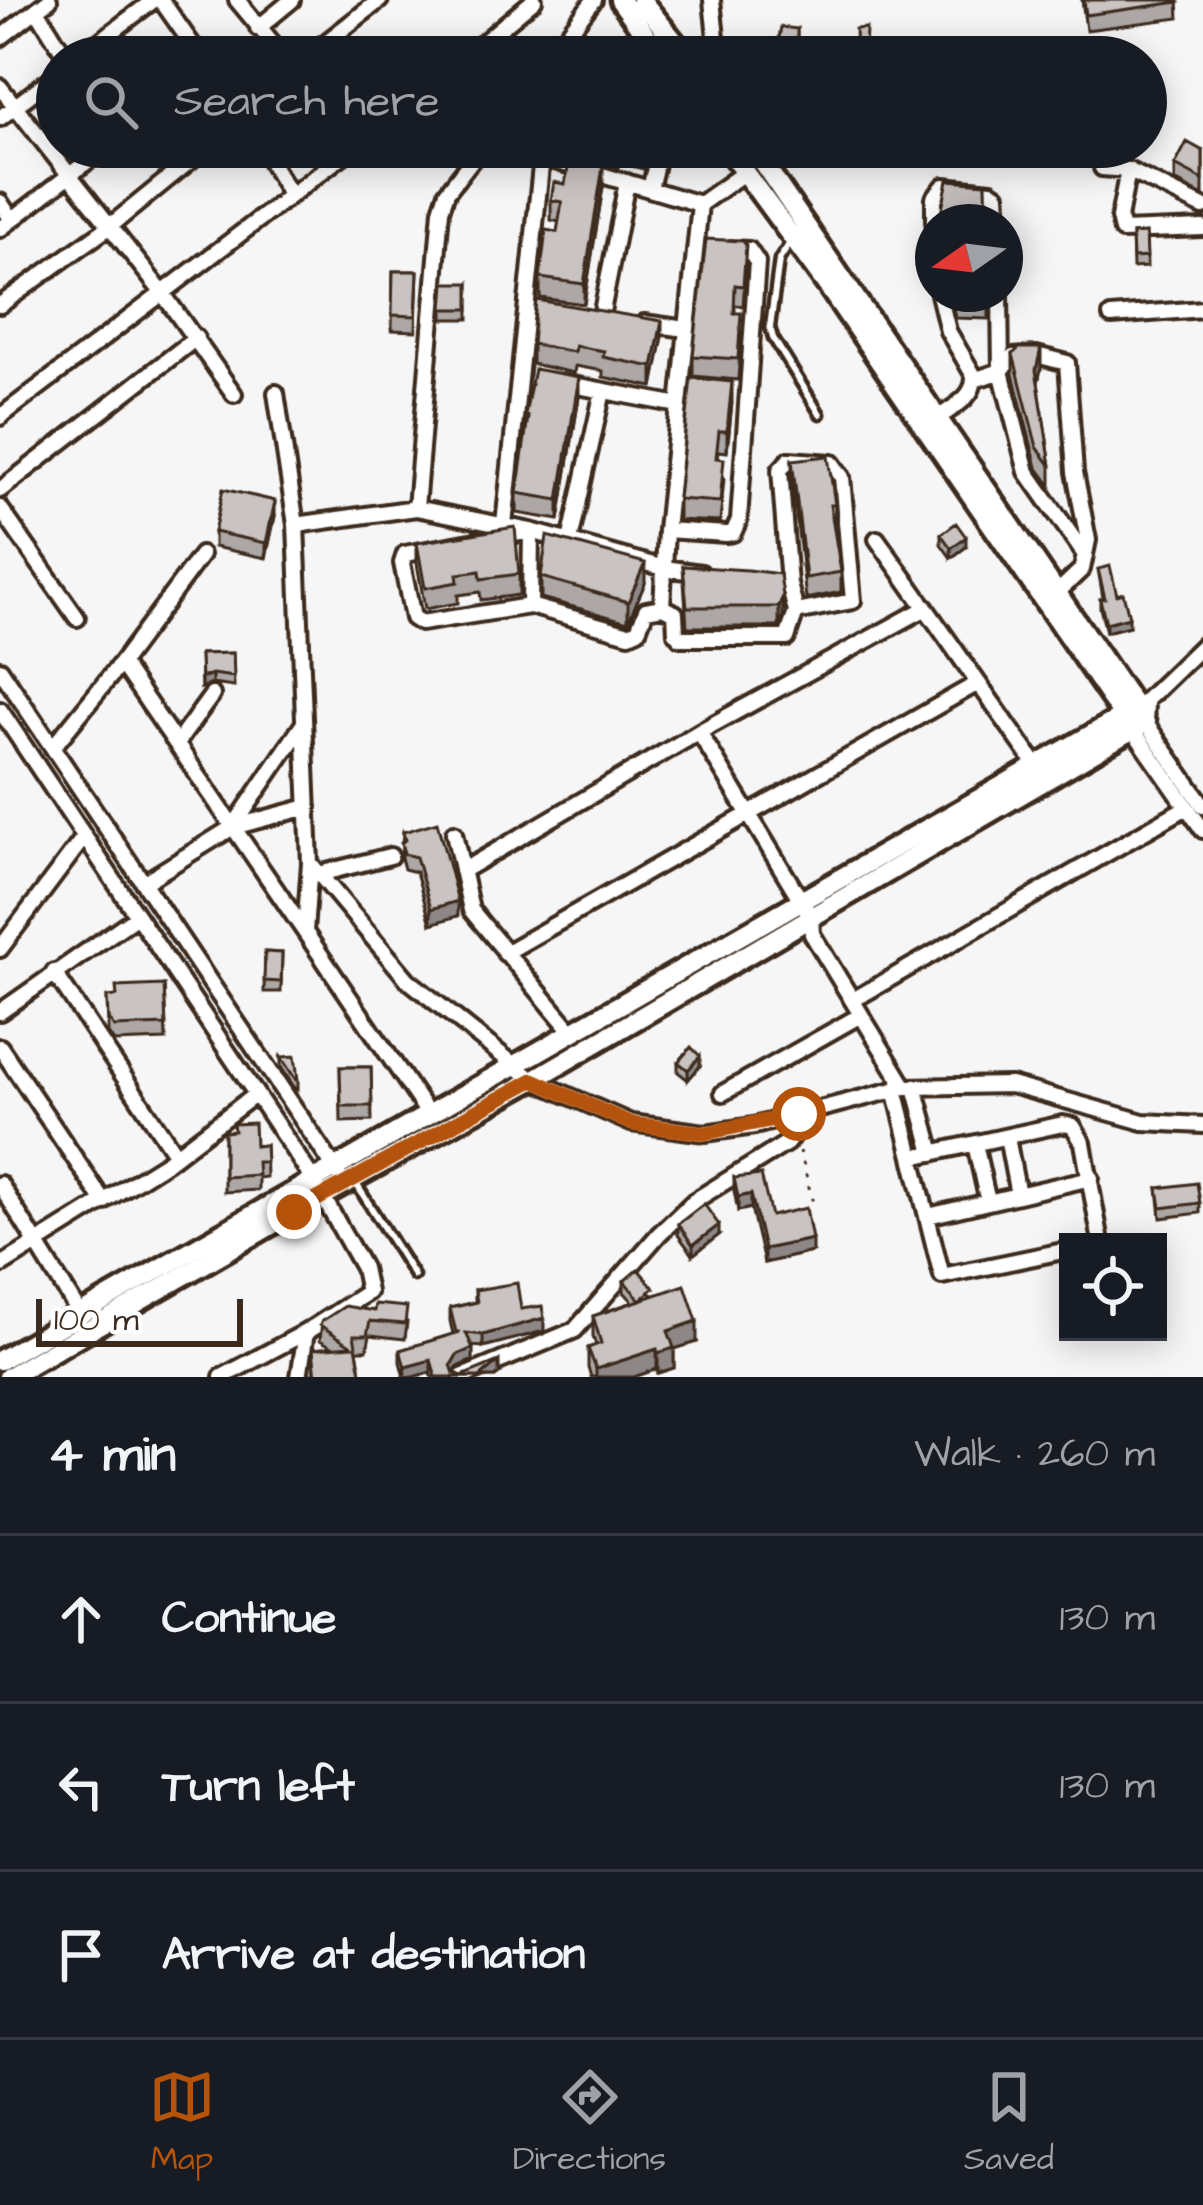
<!DOCTYPE html>
<meta charset="utf-8">
<style>
:root{--surface:#171b24;--page:#20242c;--text:#f1f3f6;--muted:#9ea1a6;--line:#363941;--accent:#b45309}
body{margin:0;font-family:"Architects Daughter",sans-serif;background:var(--page);color:var(--text)}
.controls{position:absolute;right:36px;bottom:36px;display:grid;overflow:hidden;border-radius:0px;box-shadow:0 6px 30px #0003}
.controls button{width:108px;height:108px;display:grid;place-items:center;padding:0;border:0;border-bottom:3px solid var(--line);background:var(--surface);color:var(--text);font:60px sans-serif}
.compass{position:absolute;left:915px;top:204px;width:108px;height:108px;border-radius:50%;background:var(--surface);box-shadow:0 6px 30px #0003;rotate:256deg}
.scale{position:absolute;left:36px;bottom:30px;width:207px;box-sizing:border-box;padding-left:12px;border:6px solid #3b2a1e;border-top:0;font-size:33px;line-height:42px;white-space:nowrap;color:#3b2a1e;-webkit-text-stroke:9px #fff;paint-order:stroke}
.stop{position:absolute;width:36px;height:36px;margin:-27px;border:9px solid #b45309;border-radius:50%;background:#fff}
.stop.end{background:#b45309;border-color:#fff;box-shadow:0 3px 12px #0008}
.list{margin:0;padding:0;list-style:none}
h2{display:flex;justify-content:space-between;align-items:center;height:156px;margin:0;padding:0 48px;font-size:51px}
h2 small{font-size:39px;font-weight:400;color:var(--muted)}
.list li{display:grid;grid-template-columns:78px 1fr auto;gap:36px;align-items:center;box-sizing:border-box;height:168px;padding:0 48px;border-top:3px solid var(--line)}
.list b{display:block;font-size:45px;white-space:nowrap}
.list em{font-size:39px;font-style:normal;color:var(--muted)}
.icon{flex:none;width:66px;height:66px;fill:none;stroke:currentColor;stroke-width:2;stroke-linecap:round;stroke-linejoin:round}
.map{position:relative;flex:none;width:1203px;height:1377px;overflow:hidden}
.search{position:absolute;background:var(--surface);box-shadow:0 6px 30px #0003;left:36px;right:36px;top:36px;height:132px;display:flex;align-items:center;gap:30px;box-sizing:border-box;padding:0 42px;border-radius:66px;color:var(--muted);font-size:45px}
.sheet{height:660px;background:var(--surface)}
nav{display:flex;justify-content:space-around;align-items:center;box-sizing:border-box;height:168px;border-top:3px solid var(--line);background:var(--surface);font-size:33px;color:var(--muted)}
nav a{display:grid;justify-items:center;gap:6px}
nav .on{color:var(--accent)}
.map>svg:first-child{display:block}
.lines{fill:none;stroke-linecap:round;stroke-linejoin:round}
.lane-casing{stroke:#3b2a1e;stroke-width:15}
.street-casing{stroke:#3b2a1e;stroke-width:22}
.secondary-casing{stroke:#3b2a1e;stroke-width:27}
.path{stroke:#3b2a1e;stroke-width:3;stroke-dasharray:3 9;stroke-linecap:butt}
.lane{stroke:#fff;stroke-width:6}
.street{stroke:#fff;stroke-width:14}
.secondary{stroke:#fff;stroke-width:18}
.wall{fill:#ada8a6;stroke:#3b2a1e;stroke-width:3}
.shaded-wall{fill:#8d8887;stroke:#3b2a1e;stroke-width:3}
.building{fill:#c9c3c1;stroke:#3b2a1e;stroke-width:3}
.route{stroke:#b45309;stroke-width:15}
</style>
<div class="map">
<svg width="1203" height="1377" viewBox="0 0 1203 1377">
<rect width="100%" height="100%" fill="#f7f6f6"/>
<filter id="ink" filterUnits="userSpaceOnUse"><feTurbulence type="fractalNoise" baseFrequency=".00833" numOctaves="2"/><feDisplacementMap in="SourceGraphic" scale="24" xChannelSelector="R" yChannelSelector="G"/><feConvolveMatrix kernelMatrix="1 2 1 2 8 2 1 2 1" color-interpolation-filters="sRGB"/></filter>
<g filter="url(#ink)">
<g class="lines">
<defs>
<path id="lane" d="M790 243 779 260 770 327 773 338 820 414
M355 1182 414 1276"/>
<path id="street" d="M161 0 201 57
M237 0 284 57
M712 0 718 57
M37 10 66 57
M258 28 292 0
M0 38 49 0
M79 57 154 0
M307 57 380 0
M466 57 534 0
M550 57 594 0
M0 87 161 291 234 394
M0 118 57 74
M262 147 290 195
M541 157 700 204 745 172
M1102 168 1128 170 1203 207
M1128 170 1119 218 1122 231 1203 228
M650 189 660 147
M0 202 12 220
M934 222V198L944 186 991 191 997 195 999 222
M0 229 106 147
M939 294 948 331 974 376C975 397 955 406 939 417
M1000 294 1001 371 1027 472 1085 555
M0 305 109 227 207 147
M1111 316 1203 309
M601 317 627 182
M644 323 686 329
M974 380 1001 371 1013 357 1036 355 1067 363 1075 472 1088 540 1082 569 1058 592
M562 383 679 405
M276 393 296 525 310 863 305 932 429 1115
M0 417 354 147
M0 490 196 338
M0 508 77 618
M416 508 441 210 447 192 482 147
M296 525 416 508 531 531 664 568 701 573
M504 525 543 147
M666 530 726 534 733 533 739 520 757 262 749 250 730 249
M531 531 530 606 421 623 413 618 402 563 405 554Z
M877 539 1036 765
M570 541 603 391
M530 606 629 634 638 630 646 610 662 607 666 530 700 204
M662 607 675 613 676 633 680 638H787L796 612 789 584 780 470 789 460 832 463 842 477 853 601 796 612
M121 663 305 932
M0 669 338 1173
M1146 704 1145 722 1203 805
M1138 708 1203 645
M0 710 314 1181 363 1268 368 1292 306 1332 299 1377
M1133 730 1203 830
M699 732 811 917 812 934 905 1087
M177 743 212 695
M53 747 121 663 201 555
M233 827 308 807
M454 833 471 910 573 1033
M310 863 408 980 533 1080 631 1123 705 1133 754 1126 905 1087 1011 1085 1143 1122 1203 1125
M462 871 699 732 926 608
M319 874 390 856
M143 883 233 827 304 723
M0 949 84 837
M505 953 978 683
M54 972 176 1155
M853 1000 1187 807
M0 1012 137 916
M0 1047 104 1202
M915 1087 933 1153
M895 1089 942 1276 1068 1250
M723 1093 861 1015
M1007 1137 1018 1195
M975 1144 988 1202
M913 1157 1063 1124 1073 1126 1083 1143 1101 1242
M0 1184 80 1314
M928 1216 1091 1178
M0 1266 167 1162 256 1094
M222 1377 306 1332
M462 1377 575 1330 659 1234 694 1201 787 1143 795 1132 799 1114"/>
<path id="secondary" d="M620 0 661 57
M641 0 687 57
M726 147 827 285 1130 726
M0 1360 1136 709
M8 1377 294 1212 533 1080 1145 722 752 147"/>
</defs>
<use href="#lane" class="lane-casing"/>
<use href="#street" class="street-casing"/>
<use href="#secondary" class="secondary-casing"/>
<path class="path" d="M800 1151 813 1203"/>
<use href="#lane" class="lane"/>
<use href="#street" class="street"/>
<use href="#secondary" class="secondary"/>
</g>
<path class="wall" d="M1082 0H1178L1179 18 1086 30Z
M797 29V56L778 53V43Z
M554 147H648L643 169 619 163 618 168 554 149Z
M1203 151V196L1175 181V165Z
M603 187 584 304 540 298V278L557 232 559 222 551 220V200Z
M1146 233 1147 267 1133 268 1132 234Z
M746 265 743 306 735 305V313L741 334 738 380 693 376V356Z
M393 271H418L416 331 392 330Z
M469 283V319H443V309Z
M951 294H989V319L956 318Z
M662 341 653 387 603 377V371L575 366 574 373 532 364V344Z
M1013 354 1041 368 1038 383 1051 466V486L1037 467 1013 374Z
M579 397 559 520 517 513V493L525 436V415Z
M732 402 727 452 719 451 718 458 724 479 720 522 678 520V499Z
M792 460 835 505 834 525 841 572V592L806 599 792 480Z
M275 516 266 558 214 547V532Z
M941 534 966 547 951 558 941 544Z
M417 543 519 574V595L481 600 480 592 458 595V603L425 609 417 563Z
M683 566 780 574 783 616 779 627H687Z
M1098 569 1117 595 1129 626 1106 632 1100 608V599L1103 598Z
M541 577 645 583 628 622 541 598Z
M233 653 234 687 212 684 201 688 200 654Z
M403 832 458 916 431 924 416 872 404 869 401 858Z
M265 952 282 953 281 992H264Z
M164 985 166 1040 114 1042 108 1033 107 997 117 996Z
M281 1057 298 1080V1090H296L281 1067Z
M678 1062 700 1066 688 1080 678 1072Z
M340 1067H371L372 1121 341 1122Z
M224 1132 255 1146 265 1145 266 1177 258 1178V1190L224 1192Z
M734 1178 771 1216 812 1252 764 1263 751 1208 738 1211 734 1191Z
M1158 1188 1200 1203V1213L1161 1218Z
M678 1224 719 1235 693 1255 678 1235Z
M624 1281 654 1295 697 1342 674 1349V1368L658 1373 657 1369 634 1377H591L588 1368V1348L596 1345 593 1336V1316L633 1302 624 1292Z
M475 1290 521 1309 544 1331 483 1347 472 1346 473 1360 457 1367 454 1372 462 1376 499 1374 495 1377H432L431 1372 414 1377H404L400 1362V1350L453 1334 450 1321V1308L475 1302Z
M322 1321 407 1322 405 1339 370 1335 367 1350H357L361 1377H314L313 1349 332 1347 320 1340Z"/>
<path class="shaded-wall" d="M644 147H648L643 169Z
M603 167V187L584 304V284Z
M662 321V341L653 387V367Z
M1041 348V368L1036 391V370Z
M579 377V397L559 520V500Z
M732 382V402L727 452V431Z
M275 501V516L266 558V543Z
M966 537V547L951 558V548Z
M645 563V583L628 622V602Z
M783 596V616L779 627V607Z
M1129 617V626L1106 632V623Z
M212 674V684L201 688V678Z
M458 901V916L431 924V909Z
M700 1056V1066L688 1080V1070Z
M751 1194V1208L738 1211V1197Z
M719 1225V1235L693 1255V1245Z
M812 1239V1252L764 1263V1249Z
M544 1318V1331L483 1347V1335Z
M697 1321V1342L674 1349V1368L658 1373V1353L668 1331Z
M473 1348V1360L457 1367 451 1377V1365L457 1355Z
M657 1349V1369L634 1377H596V1369Z
M431 1360V1372L414 1377H405V1367Z
M499 1361V1374L495 1377H480Z"/>
<path class="building" d="M1084 0H1178L1179 2 1086 15Z
M781 27 797 29V46L778 43Z
M866 28 865 57H856L855 29Z
M1187 142 1203 151V180L1175 165Z
M570 157 603 167 584 284 540 278 546 230 557 232 562 202 551 200 554 182 565 184Z
M948 180 986 183 987 222H941V213Z
M1146 233 1147 257 1133 258 1132 234Z
M706 239 743 241 746 245 743 286 735 285 734 313H741L738 359 693 356Z
M393 271H418L416 316 392 315Z
M445 283H469V309H443Z
M955 294H989V301L956 299Z
M536 300 662 321 653 367 603 357 604 351 575 346 574 352 532 344Z
M1019 348H1041L1036 370 1051 466 1037 447 1013 354Z
M534 369 579 377 559 500 517 493 528 417 525 415Z
M691 378 732 382 727 431H719L716 458 724 459 720 502 678 499Z
M828 456 835 505H830L841 572 806 578 792 460Z
M223 489 275 501 266 543 214 532Z
M956 523 966 537 951 548 941 534Z
M515 527 519 574 481 579 480 571 457 574 458 582 425 588 417 543Z
M547 536 645 563 628 602 541 577Z
M683 566 748 570 780 574 783 596 779 607H687Z
M1110 566 1117 595 1123 593 1129 617 1106 623 1100 599 1105 598 1098 569Z
M233 653 234 677 212 674 201 678 200 654Z
M437 822 458 901 431 909 416 857 404 854 401 843 405 840 403 832Z
M265 952 282 953 281 982 264 981Z
M164 985 166 1025 114 1027 108 1018 107 997 117 996 116 987Z
M691 1047 700 1056 688 1070 678 1062Z
M295 1056 298 1080H296L281 1057Z
M340 1067H371L372 1106H341Z
M254 1123 255 1146 265 1145 266 1162H257L258 1175 224 1177V1132L234 1131 233 1124Z
M761 1175 771 1216 806 1208 812 1239 764 1249 751 1194 738 1197 734 1178Z
M1197 1183 1200 1203 1161 1208 1158 1188Z
M704 1204 719 1225 693 1245 678 1224Z
M638 1269 654 1288 640 1300 624 1281Z
M517 1283 521 1309 542 1306 544 1318 483 1335 466 1333 473 1348 457 1355 451 1365 454 1373 462 1376 499 1361 480 1377H436L431 1360 405 1367 400 1350 460 1332H456L450 1308 477 1302 475 1290Z
M685 1285 697 1321 668 1331 674 1348 658 1353 657 1349 596 1369 588 1348 601 1343 593 1316Z
M375 1304 407 1307 405 1324 370 1321 367 1335H354L361 1373 358 1377H316L313 1349 352 1346 320 1325 322 1321 345 1306 374 1311Z"/>
</g>
<g class="lines" filter="url(#ink)">
<path class="route" d="M294 1212 533 1080 632 1124 705 1133 799 1114"/>
</g>
</svg>
<div class="controls">
<button><svg class="icon" aria-label="locate" viewBox="0 0 24 24"><circle cx="12" cy="12" r="6"/><path d="M12 2v4M12 18v4M2 12h4M18 12h4"/></svg></button>
</div>
<svg class="compass" viewBox="-18 -18 36 36"><path d="M0-13l5 13h-10z" fill="#e53935"/><path d="M0 13l5-13h-10z" fill="#9ea1a6"/></svg>
<div class="scale">100 m</div>
<div class="stop" style="left:799px;top:1114px"></div>
<div class="stop end" style="left:294px;top:1212px"></div>
<div class="search"><svg class="icon" aria-label="search" viewBox="0 0 24 24"><circle cx="10" cy="10" r="6"/><path d="M15 15l6 6"/></svg>Search here</div>
</div>
<section class="sheet">
<h2>4 min<small>Walk · 260 m</small></h2>
<ul class="list">
<li><svg class="icon" aria-label="ahead" viewBox="0 0 24 24"><path d="M12 20V5M6 11l6-6 6 6"/></svg><div><b>Continue</b></div><em>130 m</em></li>
<li><svg class="icon" aria-label="left" viewBox="0 0 24 24"><path d="M17 20v-9H6M10 6l-5 5 5 5"/></svg><div><b>Turn left</b></div><em>130 m</em></li>
<li><svg class="icon" aria-label="arrive" viewBox="0 0 24 24"><path d="M6 21V4h12l-3 4 3 4H6"/></svg><div><b>Arrive at destination</b></div></li>
</ul>
</section>
<nav>
<a class="on"><svg class="icon" aria-label="map" viewBox="0 0 24 24"><path d="M3 6l6-2 6 2 6-2v14l-6 2-6-2-6 2zM9 4v14M15 6v14"/></svg>Map</a>
<a><svg class="icon" aria-label="directions" viewBox="0 0 24 24"><path d="M12 3l9 9-9 9-9-9zM9 14v-3h6M13 9l2 2-2 2"/></svg>Directions</a>
<a><svg class="icon" aria-label="saved" viewBox="0 0 24 24"><path d="M7 4h10v16l-5-4-5 4z"/></svg>Saved</a>
</nav>
